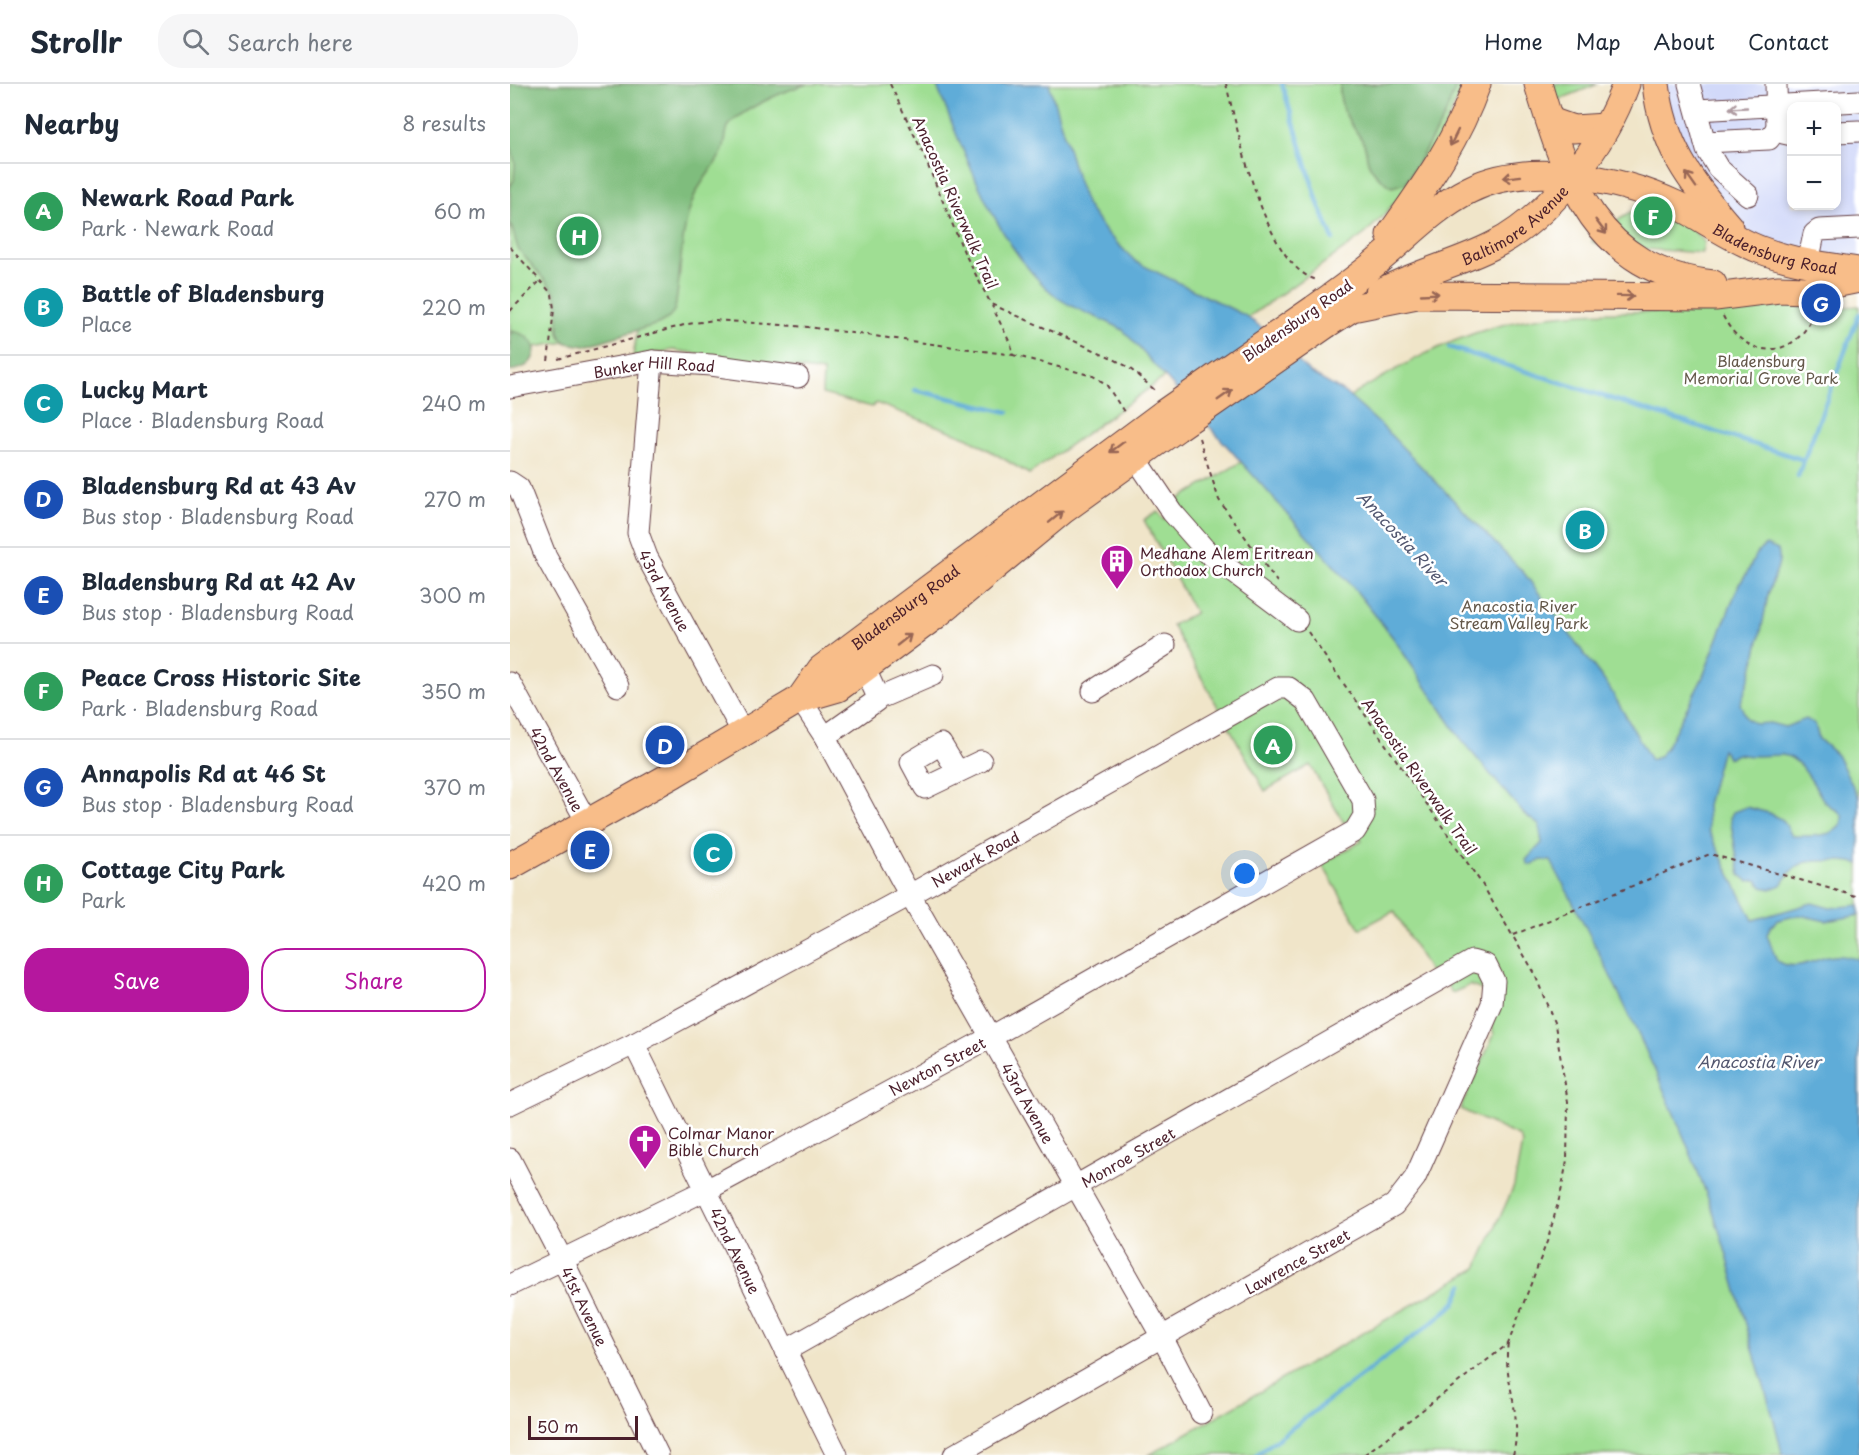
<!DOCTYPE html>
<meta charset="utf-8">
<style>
:root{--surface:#fff;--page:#f6f6f7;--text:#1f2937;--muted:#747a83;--line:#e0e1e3;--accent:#b5179e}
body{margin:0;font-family:"Playpen Sans",sans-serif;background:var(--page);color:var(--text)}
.controls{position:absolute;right:18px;top:18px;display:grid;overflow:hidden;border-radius:12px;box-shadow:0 3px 9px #0003}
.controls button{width:54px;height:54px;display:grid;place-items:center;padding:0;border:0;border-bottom:2px solid var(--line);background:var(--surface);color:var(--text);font:30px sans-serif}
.scale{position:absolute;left:18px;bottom:15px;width:110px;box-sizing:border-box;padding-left:6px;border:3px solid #4a1f2b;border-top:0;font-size:16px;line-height:21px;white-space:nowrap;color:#4a1f2b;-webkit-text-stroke:4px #fff;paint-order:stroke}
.you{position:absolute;left:735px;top:790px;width:21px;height:21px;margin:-15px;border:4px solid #fff;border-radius:50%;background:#1a73e8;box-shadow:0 0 0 9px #1a73e833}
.badge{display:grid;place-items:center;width:39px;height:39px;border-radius:50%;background:var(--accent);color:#fff;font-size:20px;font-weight:700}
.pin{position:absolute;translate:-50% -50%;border:3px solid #fff;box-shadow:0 2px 6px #0006}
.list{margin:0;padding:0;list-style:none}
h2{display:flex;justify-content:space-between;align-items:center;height:78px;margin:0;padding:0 24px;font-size:26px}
h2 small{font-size:20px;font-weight:400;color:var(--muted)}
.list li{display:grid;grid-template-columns:39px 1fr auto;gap:18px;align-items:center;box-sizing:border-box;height:96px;padding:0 24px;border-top:2px solid var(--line)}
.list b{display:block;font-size:22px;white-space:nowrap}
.list p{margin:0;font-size:20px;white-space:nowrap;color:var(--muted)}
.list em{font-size:20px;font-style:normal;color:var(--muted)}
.actions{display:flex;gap:12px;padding:18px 24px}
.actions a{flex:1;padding:14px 0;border:2px solid var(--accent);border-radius:24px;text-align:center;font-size:21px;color:var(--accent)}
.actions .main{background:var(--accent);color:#fff}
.icon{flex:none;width:33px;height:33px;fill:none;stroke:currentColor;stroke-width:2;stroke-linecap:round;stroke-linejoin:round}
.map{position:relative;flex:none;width:1349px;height:1371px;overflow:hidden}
header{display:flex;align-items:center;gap:36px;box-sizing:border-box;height:84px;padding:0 30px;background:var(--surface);border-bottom:2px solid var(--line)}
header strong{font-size:28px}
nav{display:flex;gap:33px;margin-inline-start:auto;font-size:21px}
.search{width:420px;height:54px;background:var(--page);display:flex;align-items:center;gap:15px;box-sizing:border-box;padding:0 21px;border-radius:24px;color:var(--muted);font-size:22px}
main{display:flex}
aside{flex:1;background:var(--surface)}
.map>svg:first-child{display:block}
.built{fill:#d2d9f9;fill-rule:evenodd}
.green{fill:#9fde93;stroke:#747e5f;stroke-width:1.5}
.forest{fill:#7fbd7d;stroke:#646e54;stroke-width:1.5}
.water{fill:#5eacd8;stroke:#546682;stroke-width:1.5}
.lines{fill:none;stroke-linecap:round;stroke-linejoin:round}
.stream{stroke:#5eacd8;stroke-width:4.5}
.minor-casing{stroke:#633d43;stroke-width:23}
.major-casing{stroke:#633d43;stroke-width:29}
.path{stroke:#633d43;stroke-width:2;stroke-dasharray:4.5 4.5;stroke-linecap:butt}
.minor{stroke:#fff;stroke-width:21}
.major{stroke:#f8bd89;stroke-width:27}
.major-bridge-casing{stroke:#633d43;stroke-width:29;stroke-linecap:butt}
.major-bridge{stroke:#f8bd89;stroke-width:27}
.oneway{stroke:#ae9aa0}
.oneway2{stroke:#986655}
.labels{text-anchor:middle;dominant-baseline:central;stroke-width:5;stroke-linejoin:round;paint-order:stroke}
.street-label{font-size:15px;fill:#4a1f2b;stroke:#fff}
.park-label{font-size:15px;fill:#64584a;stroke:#fff}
.poi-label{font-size:15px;fill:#4a1f2b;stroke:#fff;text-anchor:start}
.water-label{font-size:16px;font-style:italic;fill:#525770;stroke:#fff}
</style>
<header>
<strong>Strollr</strong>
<div class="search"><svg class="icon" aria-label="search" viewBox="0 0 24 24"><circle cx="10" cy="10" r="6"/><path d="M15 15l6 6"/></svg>Search here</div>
<nav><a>Home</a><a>Map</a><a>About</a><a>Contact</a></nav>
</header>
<main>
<aside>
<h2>Nearby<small>8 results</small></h2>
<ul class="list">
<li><span class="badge" style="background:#2e9e5b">A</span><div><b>Newark Road Park</b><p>Park · Newark Road</p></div><em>60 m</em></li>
<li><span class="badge" style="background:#0f9aa8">B</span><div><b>Battle of Bladensburg</b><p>Place</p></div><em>220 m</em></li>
<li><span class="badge" style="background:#0f9aa8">C</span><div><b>Lucky Mart</b><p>Place · Bladensburg Road</p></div><em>240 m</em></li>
<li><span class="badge" style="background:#1a4fb4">D</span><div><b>Bladensburg Rd at 43 Av</b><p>Bus stop · Bladensburg Road</p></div><em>270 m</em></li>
<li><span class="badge" style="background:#1a4fb4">E</span><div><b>Bladensburg Rd at 42 Av</b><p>Bus stop · Bladensburg Road</p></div><em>300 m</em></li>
<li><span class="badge" style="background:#2e9e5b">F</span><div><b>Peace Cross Historic Site</b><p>Park · Bladensburg Road</p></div><em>350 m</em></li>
<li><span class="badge" style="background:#1a4fb4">G</span><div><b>Annapolis Rd at 46 St</b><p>Bus stop · Bladensburg Road</p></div><em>370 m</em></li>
<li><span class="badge" style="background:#2e9e5b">H</span><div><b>Cottage City Park</b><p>Park</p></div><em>420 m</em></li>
</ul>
<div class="actions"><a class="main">Save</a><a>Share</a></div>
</aside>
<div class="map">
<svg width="1349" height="1371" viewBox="0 0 1349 1371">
<rect width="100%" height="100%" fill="#fff"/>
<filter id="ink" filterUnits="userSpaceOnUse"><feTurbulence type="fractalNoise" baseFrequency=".0167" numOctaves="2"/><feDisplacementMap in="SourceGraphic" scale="12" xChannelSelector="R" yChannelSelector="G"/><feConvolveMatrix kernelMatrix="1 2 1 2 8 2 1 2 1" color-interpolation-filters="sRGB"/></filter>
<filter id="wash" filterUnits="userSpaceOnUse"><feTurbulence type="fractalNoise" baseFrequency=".008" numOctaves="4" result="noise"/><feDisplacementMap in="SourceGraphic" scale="24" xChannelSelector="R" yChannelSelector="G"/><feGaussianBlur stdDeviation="1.35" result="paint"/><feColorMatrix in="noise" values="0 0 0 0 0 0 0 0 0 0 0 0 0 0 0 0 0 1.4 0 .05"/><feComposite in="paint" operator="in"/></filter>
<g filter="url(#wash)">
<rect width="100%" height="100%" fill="#f0e5c9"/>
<path class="built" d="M1146 0H1349V181L1248 163 1187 105ZM1282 22H1326V122H1282Z"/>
<path class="green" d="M0 0H952C933 59 900 107 855 150L519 390 459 354 366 319 362 323 312 310 313 288 163 266 123 273 128 241 86 253 0 267Z
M1032 0H1088L1038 20Z
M1143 115 1157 117 1194 158 1192 169 1094 162 1082 158 1084 152 1090 147Z
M1304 219 1303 225 1349 222V1371H639L967 1184 1004 1102 1012 1059 1010 1053 950 1025 984 951 974 907 960 901 942 909 927 885 920 889 884 827 850 845 812 780 852 757 839 737 834 739 800 681 755 707 662 541 685 529 634 436 648 427 654 435 669 427 664 418C715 388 766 357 816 327 879 289 935 252 1009 237 1075 223 1146 230 1213 227V224Z"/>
<path class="forest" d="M0 0H298C278 5 229 26 218 43 215 50 216 59 213 66 206 82 191 96 184 113 169 150 172 187 165 225L159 234 148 240 75 262 57 259 52 255 49 249 48 219 45 208 8 165 0 137V103L4 96 5 79 0 58Z
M830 0H947L934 34 896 99 882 103C871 96 860 87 857 74 856 68 856 62 852 56 840 38 828 25 830 0Z
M1 247C13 249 21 253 25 265 24 281 14 284 0 287Z"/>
<path class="water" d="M426 0H539L568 98 577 122 596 148 626 178 734 231 758 248 800 289 834 308 872 342 1014 489 1099 603 1141 676 1148 673 1156 664 1192 595 1229 500C1241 489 1242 469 1256 461L1268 466C1273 480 1261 496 1258 511 1251 548 1245 584 1230 620L1237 635 1246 640 1260 639 1275 643 1296 635 1305 640 1309 655 1327 671 1349 714V780C1339 776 1330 777 1320 777 1296 776 1284 778 1271 801L1261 805 1252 803 1247 796 1238 797 1230 791 1220 734 1223 728 1236 723 1259 729 1273 736 1282 752C1299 752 1334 755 1332 731 1327 725 1319 723 1314 717 1305 704 1291 672 1272 671 1254 671 1246 674 1227 670L1218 674 1212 665 1197 721 1198 746 1243 836 1302 819 1320 824 1349 821V831L1345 832 1316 837 1289 831 1269 836 1260 843 1257 851 1267 877C1288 889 1303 874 1324 872 1332 871 1341 874 1349 875V1371H1272C1265 1332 1251 1296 1241 1258 1226 1205 1213 1152 1193 1101 1150 990 1098 883 1041 777L1032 776 1019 781 1016 776 1032 759 1029 741 1014 730 953 658 884 555 843 503 613 246C592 233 566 228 547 213 488 167 454 68 426 0Z"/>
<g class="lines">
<path class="stream" d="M772 0 808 119 823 155
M939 263 1294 376
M405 306 498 328
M1288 392 1349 230
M746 1371 927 1235 945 1219 953 1201"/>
</g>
</g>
<g filter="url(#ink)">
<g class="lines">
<defs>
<g id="minor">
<path d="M1179 0 1197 66 1208 84 1238 111"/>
<path d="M1266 0 1267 44 1273 49 1282 51"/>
<path d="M1187 26 1349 17"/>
<path d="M1326 48 1349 47"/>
<path d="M1195 58 1259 55 1267 44"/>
<path d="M1298 179 1304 150 1309 146 1349 144"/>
<path id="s1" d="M142 277 128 449 137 473 233 649"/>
<path id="s2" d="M0 303 142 277 201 281 288 293"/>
<path d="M625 373 662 428 698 469 787 536"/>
<path d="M0 398 9 404 36 473 108 602"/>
<path id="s3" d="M0 599 77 738"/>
<path d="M583 607 655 561"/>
<path d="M366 609 374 612 423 591"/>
<path id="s4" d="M290 615 315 653 392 797 652 1253 691 1329"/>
<path d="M315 653 366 617V609L355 585"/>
<path d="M448 688 431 660 401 678 415 704 471 677"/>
<path id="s5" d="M124 960 327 1371"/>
<path id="s6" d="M0 1020 124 960 389 817 768 604H779L796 617 853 716 854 732 845 747 481 953 206 1101 0 1201"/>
<path id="s7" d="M0 1075 57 1185 148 1371"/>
<path id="s8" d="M275 1267 962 877 976 881 984 897 982 920 905 1094 884 1121 444 1371"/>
</g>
<g id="major">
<path d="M1028 0C1058 100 1086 186 1203 200"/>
<path d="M1146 0C1153 62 1180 97 1219 143"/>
<path d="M1040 37 1063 45 1096 43"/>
<path d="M880 151C915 101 946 59 967 0"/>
<path id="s9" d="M869 209C906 189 947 180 984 161 1041 132 1095 59 1116 0"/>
<path id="s10" d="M804 225C828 208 853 190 876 170 903 147 927 122 959 106 1017 76 1110 94 1167 121 1195 135 1221 155 1251 166 1282 178 1316 182 1349 187"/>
<path d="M817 240 842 224 907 211 1205 213 1269 205 1295 206 1349 195"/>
<path id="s11" d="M290 615 311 585 654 329"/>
<path d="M0 782 164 690 290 615 328 604 425 532 552 427 667 344"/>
</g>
</defs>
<use href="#minor" class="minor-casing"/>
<use href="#major" class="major-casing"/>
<path class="path" d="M380 0 411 65 454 168 481 220 600 273 618 283 647 308
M716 0C728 47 756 186 808 196
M0 163 42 210 44 225 38 278
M0 227 30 197
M1213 232C1236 279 1289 276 1305 226
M503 271 583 292 596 300 616 331
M48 275 178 240 204 236 298 243 503 271 501 261 482 222
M689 354 709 416 767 498
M798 548 972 800 1024 888 1045 941 1058 1018 1057 1076 1051 1108 1038 1155 998 1260 854 1371
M1003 851 1200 770 1349 813
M998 1260C992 1296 1014 1328 1003 1371"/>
<use href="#minor" class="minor"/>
<use href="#major" class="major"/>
<defs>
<path id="major-bridge" d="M654 329 804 225
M667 344 817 240"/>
</defs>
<use href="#major-bridge" class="major-bridge-casing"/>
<use href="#major-bridge" class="major-bridge"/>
</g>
<defs><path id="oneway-shaft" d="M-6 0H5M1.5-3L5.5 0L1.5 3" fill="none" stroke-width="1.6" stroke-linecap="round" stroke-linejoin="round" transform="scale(1.5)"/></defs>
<use class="oneway" href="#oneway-shaft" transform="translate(1228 24) rotate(177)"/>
<g class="oneway2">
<use href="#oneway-shaft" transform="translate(944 54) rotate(116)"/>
<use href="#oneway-shaft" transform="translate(1002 93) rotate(173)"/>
<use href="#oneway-shaft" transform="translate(1181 96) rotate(-125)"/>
<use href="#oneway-shaft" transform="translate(1091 143) rotate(53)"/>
<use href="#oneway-shaft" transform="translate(920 210) rotate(-3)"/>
<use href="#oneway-shaft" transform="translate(1115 212) rotate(1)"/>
<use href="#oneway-shaft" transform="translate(715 311) rotate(-35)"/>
<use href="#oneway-shaft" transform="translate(607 363) rotate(143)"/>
<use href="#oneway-shaft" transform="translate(546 433) rotate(-39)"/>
<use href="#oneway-shaft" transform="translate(394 556) rotate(-38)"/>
</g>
</g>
<defs>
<symbol id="building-pin" viewBox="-11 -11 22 30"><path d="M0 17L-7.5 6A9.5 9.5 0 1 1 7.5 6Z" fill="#b5179e" stroke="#fff"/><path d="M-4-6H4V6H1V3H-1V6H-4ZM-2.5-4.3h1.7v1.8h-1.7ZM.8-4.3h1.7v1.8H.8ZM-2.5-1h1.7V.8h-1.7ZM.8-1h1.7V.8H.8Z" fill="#fff"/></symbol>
<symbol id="church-pin" viewBox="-11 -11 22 30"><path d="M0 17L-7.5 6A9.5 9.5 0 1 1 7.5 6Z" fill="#b5179e" stroke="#fff"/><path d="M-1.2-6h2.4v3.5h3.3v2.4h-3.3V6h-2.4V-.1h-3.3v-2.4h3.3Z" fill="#fff"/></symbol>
</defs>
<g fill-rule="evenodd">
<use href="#building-pin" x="588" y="458" width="38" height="52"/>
<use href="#church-pin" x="116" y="1038" width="38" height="52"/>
</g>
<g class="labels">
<g class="street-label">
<text transform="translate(446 118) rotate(66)">Anacostia Riverwalk Trail</text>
<text stroke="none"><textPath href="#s9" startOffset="153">Baltimore Avenue</textPath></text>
<text stroke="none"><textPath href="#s10" startOffset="519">Bladensburg Road</textPath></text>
<text transform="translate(787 236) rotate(-35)">Bladensburg Road</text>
<text stroke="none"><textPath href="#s2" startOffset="146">Bunker Hill Road</textPath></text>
<text stroke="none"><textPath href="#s1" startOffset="236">43rd Avenue</textPath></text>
<text stroke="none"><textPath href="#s11" startOffset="141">Bladensburg Road</textPath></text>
<text stroke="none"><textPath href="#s3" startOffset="98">42nd Avenue</textPath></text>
<text transform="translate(910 692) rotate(55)">Anacostia Riverwalk Trail</text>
<text stroke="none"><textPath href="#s6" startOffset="526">Newark Road</textPath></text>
<text transform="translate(427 982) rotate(-28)">Newton Street</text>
<text stroke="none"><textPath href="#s4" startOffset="464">43rd Avenue</textPath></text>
<text stroke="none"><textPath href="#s8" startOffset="394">Monroe Street</textPath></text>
<text stroke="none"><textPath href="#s5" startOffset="230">42nd Avenue</textPath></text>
<text transform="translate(787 1177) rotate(-29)">Lawrence Street</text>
<text stroke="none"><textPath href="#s7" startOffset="165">41st Avenue</textPath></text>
</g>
<g class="park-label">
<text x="1251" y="276">Bladensburg<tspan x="1251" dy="17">Memorial Grove Park</tspan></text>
<text x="1009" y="521">Anacostia River<tspan x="1009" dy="17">Stream Valley Park</tspan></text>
</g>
<g class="poi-label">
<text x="630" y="468">Medhane Alem Eritrean<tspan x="630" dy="17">Orthodox Church</tspan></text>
<text x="158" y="1048">Colmar Manor<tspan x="158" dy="17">Bible Church</tspan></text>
</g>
<g class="water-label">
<text transform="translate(893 454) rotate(47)">Anacostia River</text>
<text x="1249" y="977">Anacostia River</text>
</g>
</g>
</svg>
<div class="controls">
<button>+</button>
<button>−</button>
</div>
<div class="scale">50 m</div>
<div class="you"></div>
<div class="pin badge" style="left:763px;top:661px;background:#2e9e5b">A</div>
<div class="pin badge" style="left:1075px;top:446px;background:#0f9aa8">B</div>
<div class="pin badge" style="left:203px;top:769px;background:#0f9aa8">C</div>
<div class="pin badge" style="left:155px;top:661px;background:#1a4fb4">D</div>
<div class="pin badge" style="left:80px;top:766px;background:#1a4fb4">E</div>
<div class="pin badge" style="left:1143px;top:132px;background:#2e9e5b">F</div>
<div class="pin badge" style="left:1311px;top:219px;background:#1a4fb4">G</div>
<div class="pin badge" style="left:69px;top:152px;background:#2e9e5b">H</div>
</div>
</main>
